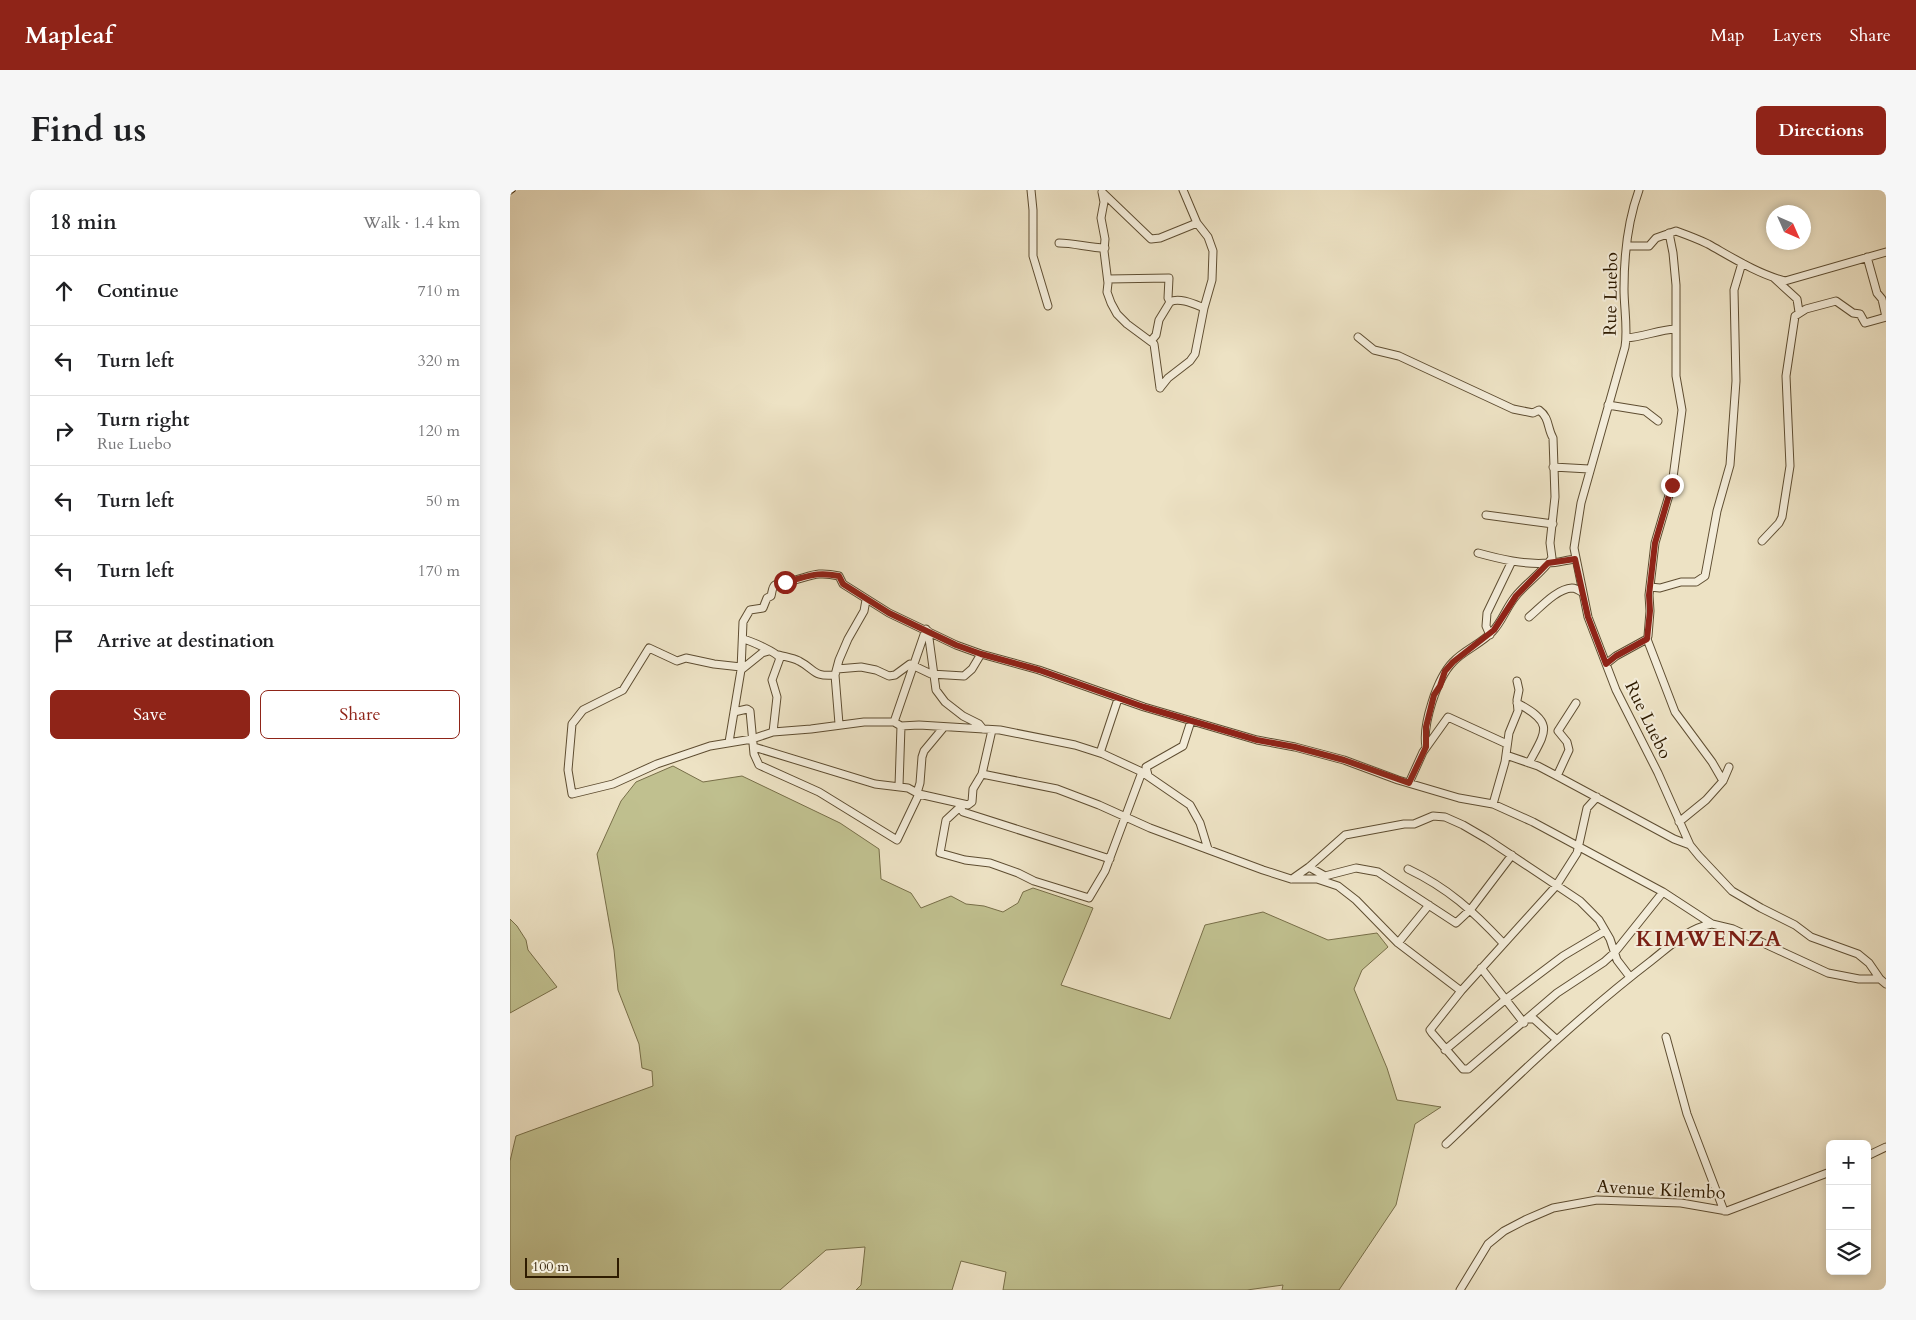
<!DOCTYPE html>
<meta charset="utf-8">
<style>
:root{--surface:#fff;--page:#f6f6f6;--text:#202124;--muted:#757577;--line:#e0e0e0;--accent:#8f2418}
body{margin:0;font-family:Cardo,serif;background:var(--page);color:var(--text)}
.controls{position:absolute;right:15px;bottom:15px;display:grid;overflow:hidden;border-radius:8px;box-shadow:0 2px 8px #0003}
.controls button{width:45px;height:45px;display:grid;place-items:center;padding:0;border:0;border-bottom:1px solid var(--line);background:var(--surface);color:var(--text);font:25px sans-serif}
.compass{position:absolute;left:1256px;top:15px;width:45px;height:45px;border-radius:50%;background:var(--surface);box-shadow:0 2px 8px #0003;rotate:135deg}
.scale{position:absolute;left:15px;bottom:12px;width:94px;box-sizing:border-box;padding-left:5px;border:2px solid #2e1b00;border-top:0;font-size:14px;line-height:18px;white-space:nowrap;color:#2e1b00;-webkit-text-stroke:4px #f3ecd9;paint-order:stroke}
.stop{position:absolute;width:15px;height:15px;margin:-11px;border:4px solid #8f2418;border-radius:50%;background:#fff}
.stop.end{background:#8f2418;border-color:#fff;box-shadow:0 1px 5px #0008}
.list{margin:0;padding:0;list-style:none}
h2{display:flex;justify-content:space-between;align-items:center;height:65px;margin:0;padding:0 20px;font-size:21px}
h2 small{font-size:16px;font-weight:400;color:var(--muted)}
.list li{display:grid;grid-template-columns:32px 1fr auto;gap:15px;align-items:center;box-sizing:border-box;height:70px;padding:0 20px;border-top:1px solid var(--line)}
.list b{display:block;font-size:19px;white-space:nowrap}
.list p{margin:0;font-size:16px;white-space:nowrap;color:var(--muted)}
.list em{font-size:16px;font-style:normal;color:var(--muted)}
.actions{display:flex;gap:10px;padding:15px 20px}
.actions a{flex:1;padding:11px 0;border:1px solid var(--accent);border-radius:8px;text-align:center;font-size:18px;color:var(--accent)}
.actions .main{background:var(--accent);color:#fff}
.icon{flex:none;width:28px;height:28px;fill:none;stroke:currentColor;stroke-width:2;stroke-linecap:round;stroke-linejoin:round}
.map{position:relative;flex:none;width:1376px;height:1100px;overflow:hidden;border-radius:8px}
header{display:flex;align-items:center;gap:30px;box-sizing:border-box;height:70px;padding:0 25px;background:var(--accent);color:#fff}
header strong{font-size:24px}
nav{display:flex;gap:28px;margin-inline-start:auto;font-size:18px}
.intro{display:flex;align-items:center;justify-content:space-between;box-sizing:border-box;height:120px;padding:0 30px}
h1{margin:0;font-size:35px}
.button{padding:12px 22px;border-radius:8px;background:var(--accent);color:#fff;font-size:18px;font-weight:700}
main{display:flex;gap:30px;padding:0 30px}
aside{flex:1;background:var(--surface);border-radius:8px;box-shadow:0 2px 8px #0003}
.map>svg:first-child{display:block}
.green{fill:#c0c08f;stroke:#776e48}
.lines{fill:none;stroke-linecap:round;stroke-linejoin:round}
.minor-casing{stroke:#5e4d31;stroke-width:9}
.minor{stroke:#f3ecd9;stroke-width:7}
.rail-casing{stroke:#2e1b00;stroke-width:4}
.rail{stroke:#f3ecd9;stroke-width:2;stroke-dasharray:5.5;stroke-linecap:butt}
.route{stroke:#8f2418;stroke-width:6}
.labels{text-anchor:middle;dominant-baseline:central;stroke-width:4;stroke-linejoin:round;paint-order:stroke}
.street-label{font-size:18px;fill:#2e1b00;stroke:#f3ecd9}
.district-label{font-size:22px;font-weight:bold;letter-spacing:1px;fill:#7a1f14;stroke:#f3ecd9}
</style>
<header>
<strong>Mapleaf</strong>
<nav><a>Map</a><a>Layers</a><a>Share</a></nav>
</header>
<div class="intro"><h1>Find us</h1><a class="button">Directions</a></div>
<main>
<aside>
<h2>18 min<small>Walk · 1.4 km</small></h2>
<ul class="list">
<li><svg class="icon" aria-label="ahead" viewBox="0 0 24 24"><path d="M12 20V5M6 11l6-6 6 6"/></svg><div><b>Continue</b></div><em>710 m</em></li>
<li><svg class="icon" aria-label="left" viewBox="0 0 24 24"><path d="M17 20v-9H6M10 6l-5 5 5 5"/></svg><div><b>Turn left</b></div><em>320 m</em></li>
<li><svg class="icon" aria-label="right" viewBox="0 0 24 24"><path d="M7 20v-9h11M14 6l5 5-5 5"/></svg><div><b>Turn right</b><p>Rue Luebo</p></div><em>120 m</em></li>
<li><svg class="icon" aria-label="left" viewBox="0 0 24 24"><path d="M17 20v-9H6M10 6l-5 5 5 5"/></svg><div><b>Turn left</b></div><em>50 m</em></li>
<li><svg class="icon" aria-label="left" viewBox="0 0 24 24"><path d="M17 20v-9H6M10 6l-5 5 5 5"/></svg><div><b>Turn left</b></div><em>170 m</em></li>
<li><svg class="icon" aria-label="arrive" viewBox="0 0 24 24"><path d="M6 21V4h12l-3 4 3 4H6"/></svg><div><b>Arrive at destination</b></div></li>
</ul>
<div class="actions"><a class="main">Save</a><a>Share</a></div>
</aside>
<div class="map">
<svg width="1376" height="1100" viewBox="0 0 1376 1100">
<rect width="100%" height="100%" fill="#ede2c4"/>
<filter id="stains"><feTurbulence type="fractalNoise" baseFrequency=".004" numOctaves="4"/><feColorMatrix values="0 0 0 0 .2 0 0 0 0 .09 0 0 0 0 .02 0 0 0 .5 -.17"/></filter>
<radialGradient id="worn" r=".72"><stop offset=".6" stop-color="#630" stop-opacity="0"/><stop offset="1" stop-color="#630" stop-opacity=".3"/></radialGradient>
<path class="green" d="M163 576 193 592 232 586 330 633 369 659 371 689 401 703 411 718 441 706 456 714 474 716 493 722 508 713 513 702 523 698 583 718 551 795 660 829 695 735 753 722 818 750 867 743 878 757 852 780 844 799 877 878 887 910 931 917 905 934 886 1015 829 1100H772L773 1095 737 1100H493L496 1082 451 1071 442 1100H346L351 1095 355 1057 316 1060 270 1100H0V971L6 946 143 896 142 881 132 878 129 854 108 800 104 760 87 664 111 611 126 592Z
M0 729 7 736 16 750 18 760 47 797 0 823Z"/>
<g class="lines">
<defs>
<path id="minor" d="M521 0 523 20V66L538 116
M1129 0C1118 30 1114 67 1114 99 1114 118 1118 138 1115 157L1071 313 1064 358 1078 427 1106 500 1148 583 1180 655 1189 666 1222 701 1251 718 1285 735 1301 747 1348 764 1359 773 1370 789 1376 794
M592 2 594 12 591 28 595 49 594 61 598 93 597 102 601 113 607 124 617 134 644 154 650 198
M592 2 641 49 650 48 687 33
M549 53C565 53 579 58 595 58
M1117 56H1139L1146 48 1166 41C1177 45 1188 49 1198 54 1223 68 1248 84 1275 91L1376 62
M1357 67 1367 103 1372 109 1376 127
M1264 88 1287 109 1289 122
M598 89 659 88 658 108 660 112 649 130 646 145 641 151
M660 112C669 107 684 114 694 118
M848 147 864 160 889 166 1003 219 1023 223 1029 220C1040 228 1037 238 1043 248L1045 307 1040 353 1042 368C1032 383 1016 393 1005 407 996 418 992 432 982 442 971 454 954 460 943 472 927 488 912 535 916 557
M1116 148C1133 147 1148 140 1165 139
M650 198 658 188 680 171 685 164 694 118 702 90 703 61 698 47 687 33 673 0
M1098 215 1135 221 1148 231
M1043 277 1079 279
M976 325 1043 334
M1252 351 1269 333 1272 327 1280 276 1276 186 1285 126 1296 119 1326 111 1343 123 1350 124 1355 133 1376 127
M968 363C990 369 1014 375 1038 373 1047 373 1056 370 1065 369
M1140 397 1150 398 1171 392H1186L1195 386 1207 321 1220 275 1226 191 1224 100 1232 73
M1019 427C1030 418 1046 399 1062 398 1066 398 1070 401 1073 403
M418 441 426 500 435 512 453 526 469 534 473 539
M980 445 976 436 977 423 1002 371
M233 449C241 451 266 462 270 468L262 490 267 507 263 542
M1137 449 1165 522 1202 572 1213 591
M269 465C276 467 283 468 289 471 306 480 303 487 325 485
M1096 474 1106 466 1137 449 1138 446 1140 421 1139 405 1145 353 1162 295 1172 220 1166 186V95L1163 63 1159 43
M231 477 204 474 176 468 167 471 139 458 113 500 73 520 62 534 58 580 62 604 103 594 147 574 200 556 242 549 263 542 301 539 354 532H384L391 536 409 535 490 540 565 555 593 564 632 582 680 615 690 633 698 659
M327 479 351 477 366 480 379 486 385 485 400 474 421 484 454 486 462 479 471 464
M231 480 252 463 259 461
M1007 513C1045 533 1036 541 1019 573
M224 522 237 519 240 521 244 564 249 575 309 602 387 650 409 604
M384 532 416 439
M329 534 325 485 329 470 338 449 354 421 356 410
M219 552 231 480 233 432 240 420 253 418 257 408 261 406C262 403 262 397 265 395 269 392 277 392 281 391 302 386 306 381 329 386L333 394 379 423 446 455 471 464 529 480 634 517 747 550 785 557 834 570 888 590 949 608 983 614 1023 632 1153 702 1202 734 1223 739 1318 783 1349 789H1370
M244 557 365 594 398 598 409 604 458 615 462 612 463 599 472 584 482 540
M590 563 608 509
M996 565 1028 576 1047 586 1164 649 1180 655
M472 584 547 599 589 615 640 638 753 680 781 689H807L828 696 846 710 888 753 951 801
M638 585 636 577 673 556 681 531
M1047 586 1059 560 1057 552 1048 541 1066 513
M899 593 913 562 938 527 997 554
M389 596 391 536
M407 603 410 593 412 567 414 561 434 537
M1087 607 1077 618 1067 663 1046 696 951 801 920 840 922 843 953 879H958L1047 803 1094 772 1105 762 1153 702
M452 614 450 617 453 622 600 669
M983 614 995 572 999 543 1008 521 1007 510 1009 500 1007 491
M450 617 436 630 430 663 455 670 480 673 508 683 524 691 579 708 595 681 632 582
M1169 632 1196 610 1213 591 1219 577
M799 677 815 686 846 678 868 682 946 733 961 719 1002 665
M898 679C938 698 963 721 993 753
M782 689 799 677 835 645 894 634H904L923 626 935 627 953 635 977 649 1070 711 1089 730 1100 749 1107 770 1120 787
M888 753 919 715
M971 778 1014 833
M1019 829H1024L1047 850
M1156 847 1177 924 1214 1021
M935 860 996 809 1053 766 1095 741
M936 954C1002 891 1068 827 1141 771 1159 757 1178 738 1202 734
M1357 966 1376 957
M950 1100 978 1054 994 1041 1015 1030 1043 1018 1087 1010 1171 1013 1217 1021 1320 982"/>
</defs>
<use href="#minor" class="minor-casing"/>
<use href="#minor" class="minor"/>
<defs>
<path id="rail" d="M0 3 4 0"/>
</defs>
<use href="#rail" class="rail-casing"/>
<use href="#rail" class="rail"/>
</g>
<g class="lines">
<path class="route" d="M275 392C298 387 305 381 329 386L333 394 379 423 446 455 471 464 529 480 634 517 747 550 785 557 834 570 899 593 916 557V537L924 505 930 496 935 481 943 472 984 440 1006 406 1038 373 1065 369 1078 427 1096 474 1106 466 1137 449 1140 421 1139 405 1145 353 1162 295"/>
</g>
<g class="labels">
<g class="street-label">
<text transform="translate(1101 104) rotate(-89)">Rue Luebo</text>
<text transform="translate(1138 530) rotate(64)">Rue Luebo</text>
<text transform="translate(1151 1000) rotate(3)">Avenue Kilembo</text>
</g>
<g class="district-label">
<text x="1199" y="749">KIMWENZA</text>
</g>
</g>
<rect width="100%" height="100%" filter="url(#stains)"/>
<rect width="100%" height="100%" fill="url(#worn)"/>
</svg>
<div class="controls">
<button>+</button>
<button>−</button>
<button><svg class="icon" aria-label="layers" viewBox="0 0 24 24"><path d="M12 4l9 5-9 5-9-5zM3 14l9 5 9-5"/></svg></button>
</div>
<svg class="compass" viewBox="-18 -18 36 36"><path d="M0-13l5 13h-10z" fill="#e53935"/><path d="M0 13l5-13h-10z" fill="#757577"/></svg>
<div class="scale">100 m</div>
<div class="stop" style="left:275px;top:392px"></div>
<div class="stop end" style="left:1162px;top:295px"></div>
</div>
</main>
